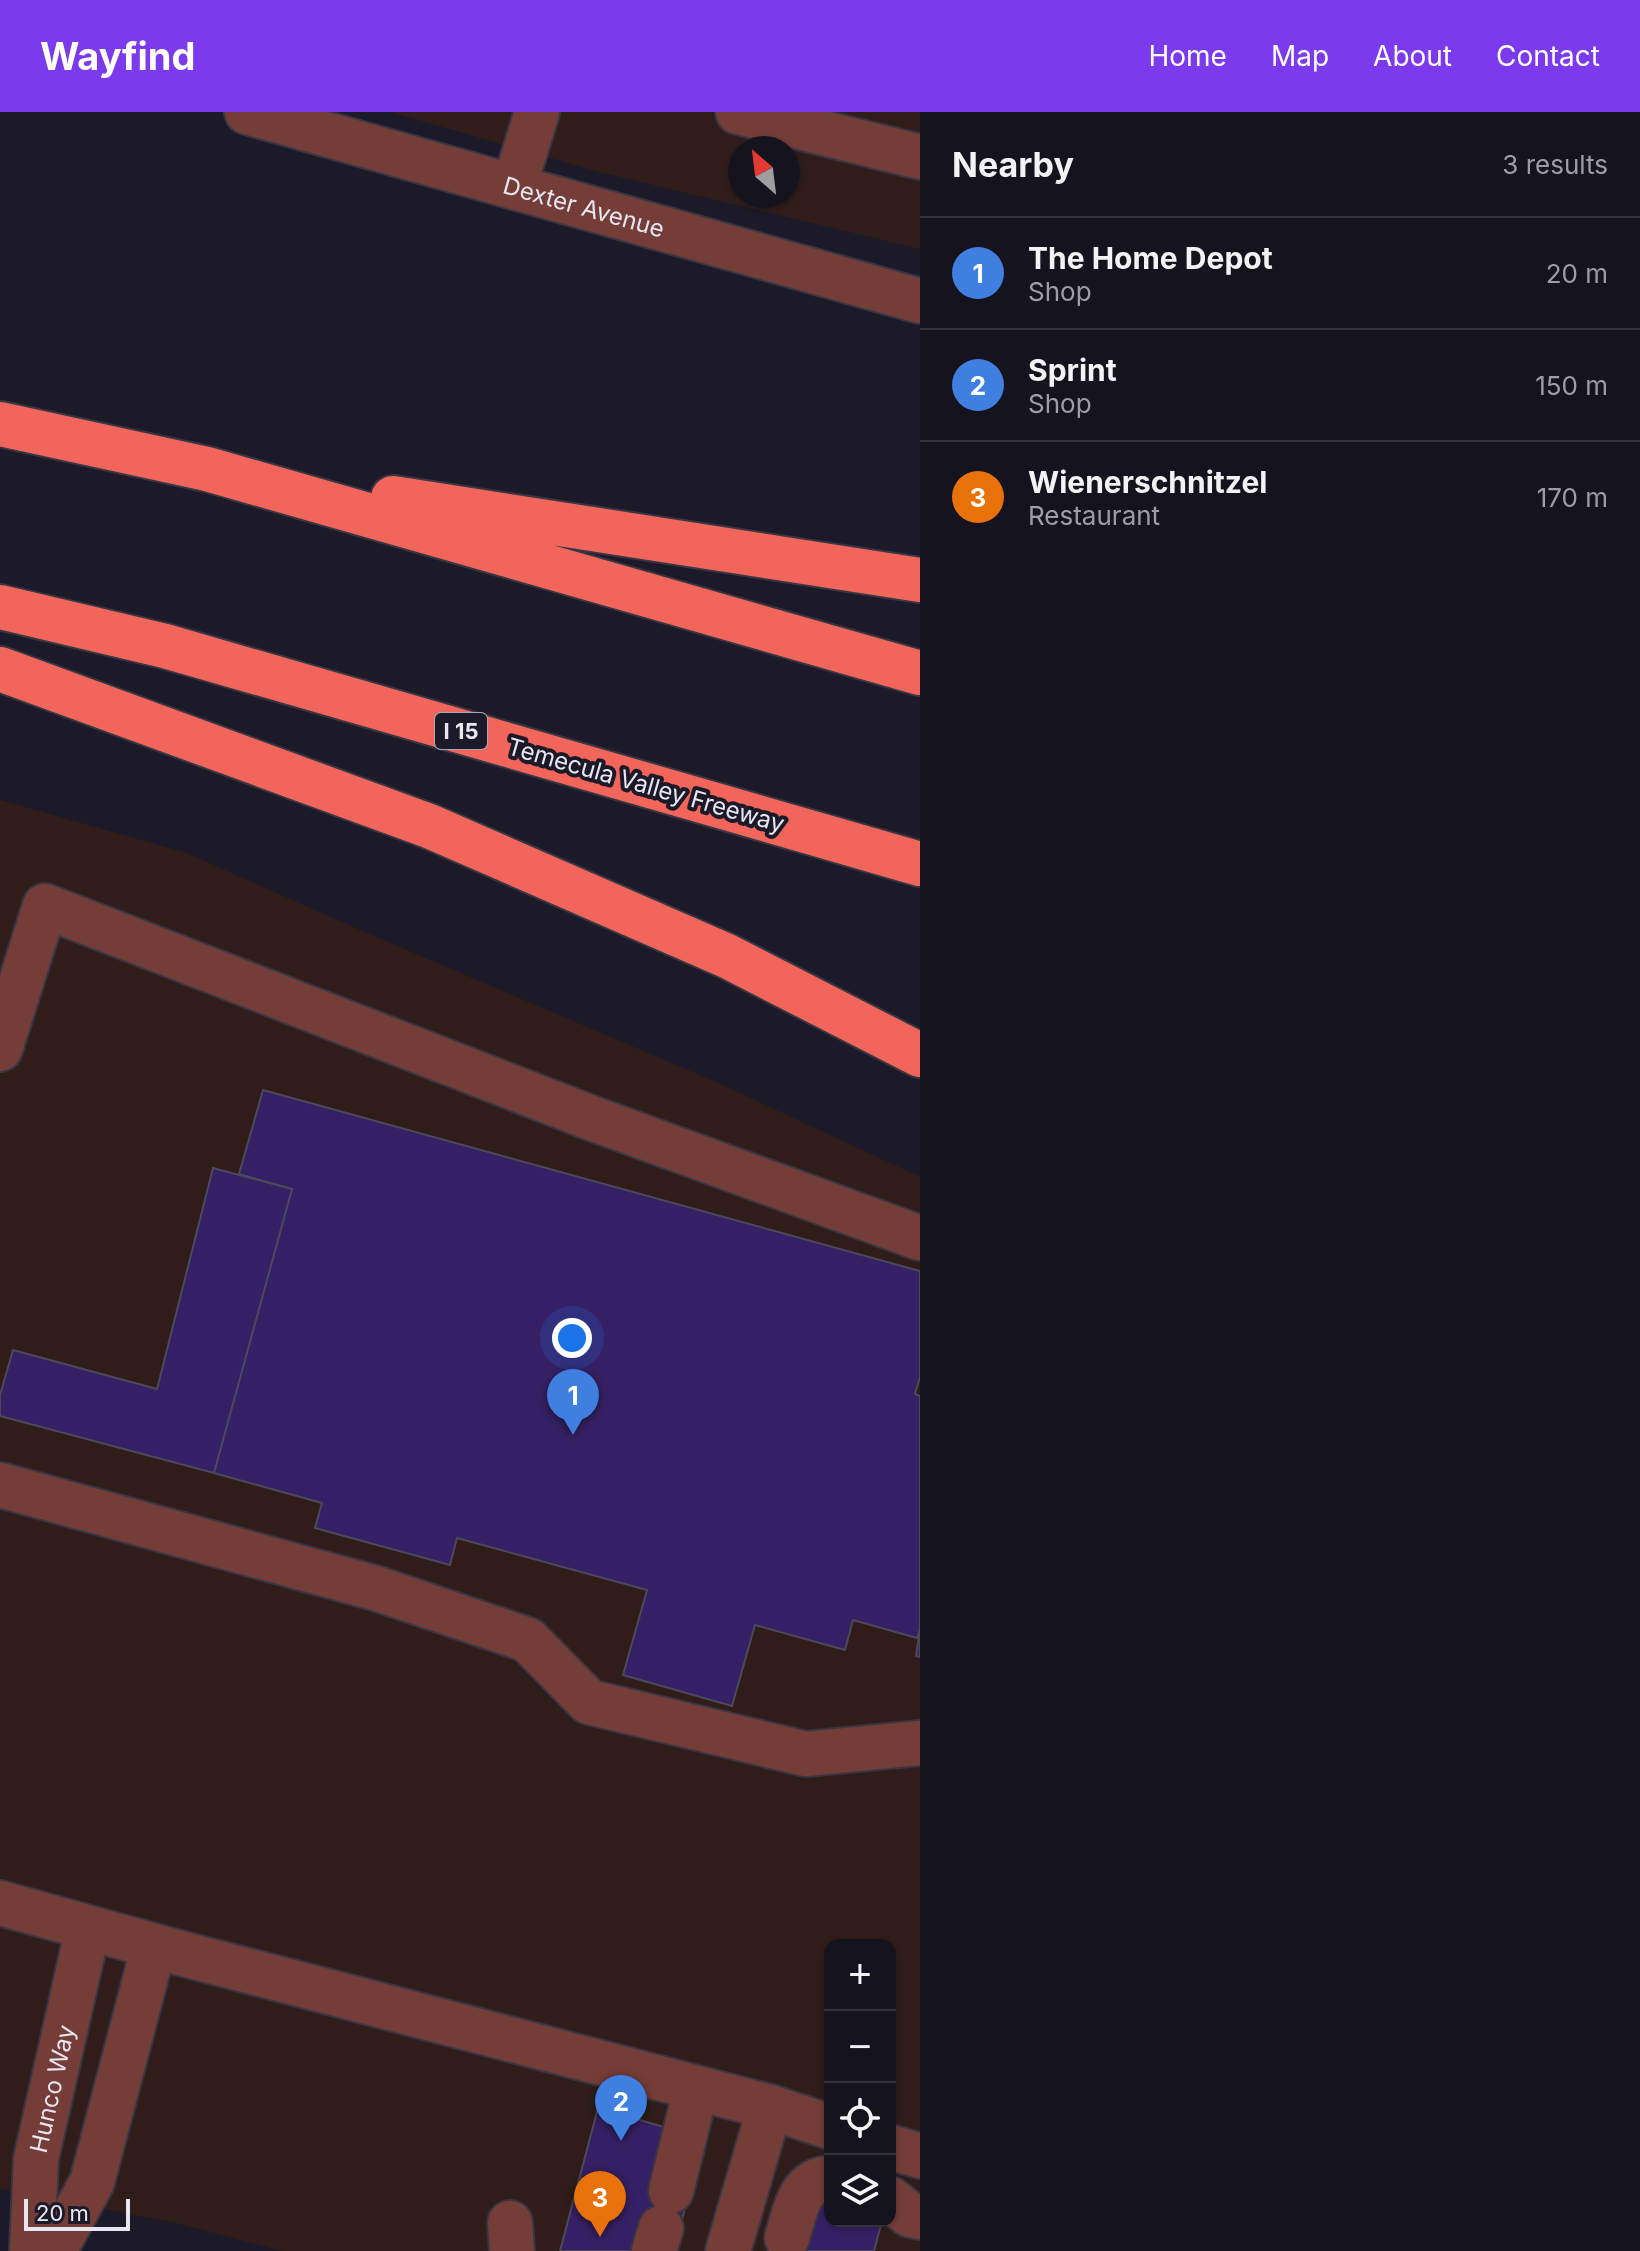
<!DOCTYPE html>
<meta charset="utf-8">
<style>
:root{--surface:#15131e;--page:#1e1c27;--text:#f1f3f6;--muted:#9d9ea4;--line:#34323c;--accent:#7c3aed}
body{margin:0;font-family:Inter,sans-serif;background:var(--page);color:var(--text)}
.controls{position:absolute;right:24px;bottom:24px;display:grid;overflow:hidden;border-radius:16px;box-shadow:0 2px 6px #0004}
.controls button{width:72px;height:72px;display:grid;place-items:center;padding:0;border:0;border-bottom:2px solid var(--line);background:var(--surface);color:var(--text);font:40px sans-serif}
.compass{position:absolute;left:728px;top:24px;width:72px;height:72px;border-radius:50%;background:var(--surface);box-shadow:0 2px 6px #0004;rotate:332deg}
.scale{position:absolute;left:24px;bottom:20px;width:106px;box-sizing:border-box;padding-left:8px;border:4px solid #e8e6f1;border-top:0;font-size:22px;line-height:28px;white-space:nowrap;color:#e8e6f1;-webkit-text-stroke:6px #1c1928;paint-order:stroke}
.you{position:absolute;left:572px;top:1226px;width:28px;height:28px;margin:-20px;border:6px solid #fff;border-radius:50%;background:#1a73e8;box-shadow:0 0 0 12px #1a73e833}
.badge{display:grid;place-items:center;width:52px;height:52px;border-radius:50%;background:var(--accent);color:#fff;font-size:26px;font-weight:700}
.pin{position:absolute;translate:-50% -66px;filter:drop-shadow(0 2px 4px #0008)}
.pin::after{content:'';position:absolute;top:42px;width:28px;height:24px;background:inherit;clip-path:polygon(0 0,100% 0,50% 100%)}
.list{margin:0;padding:0;list-style:none}
h2{display:flex;justify-content:space-between;align-items:center;height:104px;margin:0;padding:0 32px;font-size:34px}
h2 small{font-size:26px;font-weight:400;color:var(--muted)}
.list li{display:grid;grid-template-columns:52px 1fr auto;gap:24px;align-items:center;box-sizing:border-box;height:112px;padding:0 32px;border-top:2px solid var(--line)}
.list b{display:block;font-size:30px;white-space:nowrap}
.list p{margin:0;font-size:26px;white-space:nowrap;color:var(--muted)}
.list em{font-size:26px;font-style:normal;color:var(--muted)}
.icon{flex:none;width:44px;height:44px;fill:none;stroke:currentColor;stroke-width:2;stroke-linecap:round;stroke-linejoin:round}
.map{position:relative;flex:none;width:920px;height:2139px;overflow:hidden}
header{display:flex;align-items:center;gap:48px;box-sizing:border-box;height:112px;padding:0 40px;background:var(--accent);color:#fff}
header strong{font-size:38px}
nav{display:flex;gap:44px;margin-inline-start:auto;font-size:28px}
main{display:flex}
aside{flex:1;background:var(--surface)}
.map>svg:first-child{display:block}
.commercial{fill:#301d1a;fill-rule:evenodd}
.building{fill:#362065;stroke:#4b485a;stroke-width:2}
.lines{fill:none;stroke-linecap:round;stroke-linejoin:round}
.minor-casing{stroke:#393644;stroke-width:48}
.highway-casing{stroke:#393644;stroke-width:48}
.minor{stroke:#753d38;stroke-width:44}
.highway{stroke:#f1655b;stroke-width:44}
.labels{text-anchor:middle;dominant-baseline:central;stroke-width:8;stroke-linejoin:round;paint-order:stroke}
.shield{fill:#1c1928;stroke:#aba8b5;stroke-width:2}
.shield-label{font-size:22px;font-weight:bold;fill:#e8e6f1}
.street-label{font-size:24px;fill:#e8e6f1;stroke:#1c1928}
</style>
<header>
<strong>Wayfind</strong>
<nav><a>Home</a><a>Map</a><a>About</a><a>Contact</a></nav>
</header>
<main>
<div class="map">
<svg width="920" height="2139" viewBox="0 0 920 2139">
<rect width="100%" height="100%" fill="#1c1928"/>
<path class="commercial" d="M390 0H920V137L599 60ZM740 36H788V84H740Z
M0 688 184 740 374 824 714 969 920 1065V2139H282L176 2111 0 2077ZM830 1833H890V2109H830Z"/>
<path class="building" d="M263 978 920 1159V1265L915 1282 920 1284V1517L917 1526 853 1508 845 1538 755 1513 732 1594 623 1563 647 1478 457 1426 450 1453 315 1416 322 1391 214 1361 292 1077 239 1062Z
M213 1056 292 1077 214 1361 0 1304V1283L13 1238 157 1277Z
M920 1517V1545L916 1544Z
M598 1996 678 2019 688 2084 679 2120 637 2139H560Z
M813 2085 830 2089V2109H882L874 2139H771Z"/>
<g class="lines">
<defs>
<g id="minor">
<path id="s1" d="M247 0 920 189"/>
<path d="M738 0 920 45"/>
<path d="M514 75 537 0"/>
<path d="M0 937 45 794 594 1007 920 1126"/>
<path d="M0 1373 375 1476 528 1528 589 1590 806 1642 920 1631"/>
<path d="M0 1791 176 1840 770 1995 830 2015"/>
<path d="M890 2035 920 2044"/>
<path d="M671 2079 696 1977"/>
<path d="M890 2087 910 2103 920 2105"/>
<path d="M510 2111 512 2139"/>
<path d="M787 2126C795 2101 798 2068 830 2066"/>
<path id="s2" d="M32 2139 36 2047 88 1816"/>
<path d="M54 2139 92 2070 154 1834"/>
<path d="M654 2139 661 2116"/>
<path d="M728 2139 770 1995"/>
</g>
<path id="highway" d="M0 312 207 357 920 561
M393 386 920 468
M0 495 165 534 920 752
M0 557 429 714 727 844 920 943"/>
</defs>
<use href="#minor" class="minor-casing"/>
<use href="#highway" class="highway-casing"/>
<use href="#minor" class="minor"/>
<use href="#highway" class="highway"/>
</g>
<g class="labels">
<rect class="shield" x="435" y="601" width="52" height="36" rx="6"/>
<g class="shield-label">
<text x="461" y="619">I 15</text>
</g>
<g class="street-label">
<text stroke="none"><textPath href="#s1" startOffset="350">Dexter Avenue</textPath></text>
<text transform="translate(646 673) rotate(16)">Temecula Valley Freeway</text>
<text stroke="none"><textPath href="#s2" startOffset="164">Hunco Way</textPath></text>
</g>
</g>
</svg>
<div class="controls">
<button>+</button>
<button>−</button>
<button><svg class="icon" aria-label="locate" viewBox="0 0 24 24"><circle cx="12" cy="12" r="6"/><path d="M12 2v4M12 18v4M2 12h4M18 12h4"/></svg></button>
<button><svg class="icon" aria-label="layers" viewBox="0 0 24 24"><path d="M12 4l9 5-9 5-9-5zM3 14l9 5 9-5"/></svg></button>
</div>
<svg class="compass" viewBox="-18 -18 36 36"><path d="M0-13l5 13h-10z" fill="#e53935"/><path d="M0 13l5-13h-10z" fill="#9d9ea4"/></svg>
<div class="scale">20 m</div>
<div class="you"></div>
<div class="pin badge" style="left:573px;top:1323px;background:#3f7fe0">1</div>
<div class="pin badge" style="left:621px;top:2029px;background:#3f7fe0">2</div>
<div class="pin badge" style="left:600px;top:2125px;background:#e8710a">3</div>
</div>
<aside>
<h2>Nearby<small>3 results</small></h2>
<ul class="list">
<li><span class="badge" style="background:#3f7fe0">1</span><div><b>The Home Depot</b><p>Shop</p></div><em>20 m</em></li>
<li><span class="badge" style="background:#3f7fe0">2</span><div><b>Sprint</b><p>Shop</p></div><em>150 m</em></li>
<li><span class="badge" style="background:#e8710a">3</span><div><b>Wienerschnitzel</b><p>Restaurant</p></div><em>170 m</em></li>
</ul>
</aside>
</main>
